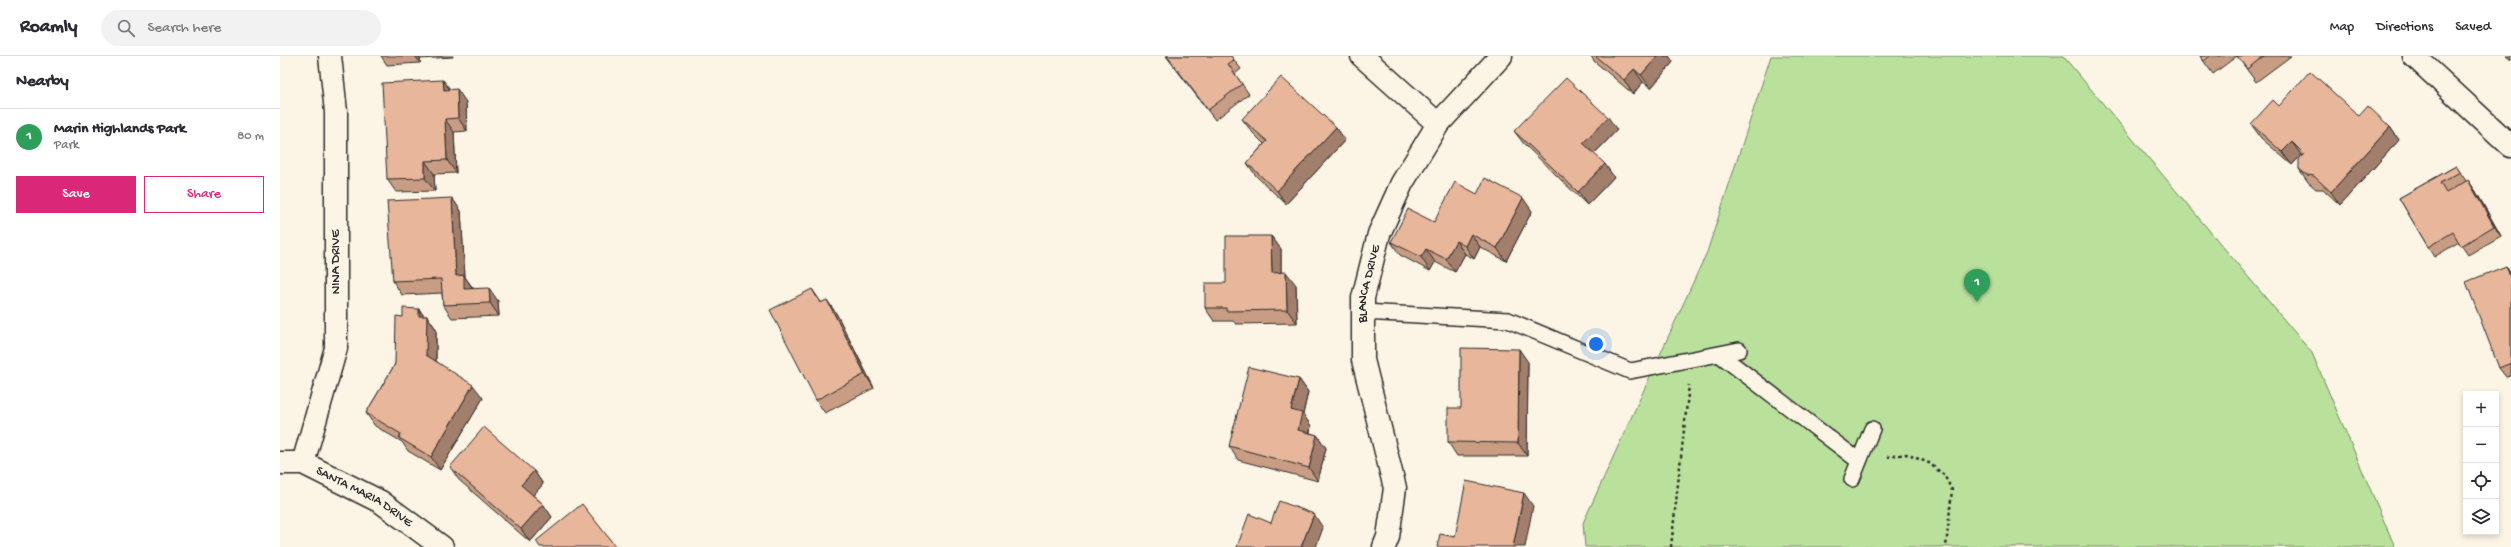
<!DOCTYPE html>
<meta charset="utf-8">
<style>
:root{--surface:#fff;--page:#f2f2f3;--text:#2b2b33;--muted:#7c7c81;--line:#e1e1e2;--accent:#db2777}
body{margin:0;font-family:"Gochi Hand",sans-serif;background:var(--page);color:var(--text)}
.controls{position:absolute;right:12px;bottom:12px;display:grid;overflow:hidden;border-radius:0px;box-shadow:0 2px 6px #0003}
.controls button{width:36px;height:36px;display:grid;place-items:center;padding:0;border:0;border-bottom:1px solid var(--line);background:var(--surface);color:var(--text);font:20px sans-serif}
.you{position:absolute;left:1316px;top:288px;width:14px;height:14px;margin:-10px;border:3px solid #fff;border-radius:50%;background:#1a73e8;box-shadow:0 0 0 6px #1a73e833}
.badge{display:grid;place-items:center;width:26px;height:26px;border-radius:50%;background:var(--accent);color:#fff;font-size:13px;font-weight:700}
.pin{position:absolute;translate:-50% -33px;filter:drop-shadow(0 1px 2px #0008)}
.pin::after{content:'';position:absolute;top:21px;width:14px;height:12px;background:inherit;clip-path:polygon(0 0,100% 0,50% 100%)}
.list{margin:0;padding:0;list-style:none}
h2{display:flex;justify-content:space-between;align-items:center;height:52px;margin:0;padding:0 16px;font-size:17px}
h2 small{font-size:13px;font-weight:400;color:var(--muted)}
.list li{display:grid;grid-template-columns:26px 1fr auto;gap:12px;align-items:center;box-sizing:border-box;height:56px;padding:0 16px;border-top:1px solid var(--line)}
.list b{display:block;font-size:15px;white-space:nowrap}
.list p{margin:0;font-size:13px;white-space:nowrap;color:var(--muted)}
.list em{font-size:13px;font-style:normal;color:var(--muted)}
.actions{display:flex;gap:8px;padding:12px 16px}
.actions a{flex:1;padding:9px 0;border:1px solid var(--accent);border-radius:0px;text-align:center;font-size:14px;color:var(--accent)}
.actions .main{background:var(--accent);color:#fff}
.icon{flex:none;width:22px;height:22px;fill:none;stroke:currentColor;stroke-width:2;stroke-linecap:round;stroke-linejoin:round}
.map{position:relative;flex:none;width:2231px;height:491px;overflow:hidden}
header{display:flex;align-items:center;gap:24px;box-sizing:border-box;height:56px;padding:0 20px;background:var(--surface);border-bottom:1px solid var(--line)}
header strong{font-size:19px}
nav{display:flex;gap:22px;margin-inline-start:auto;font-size:14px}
.search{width:280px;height:36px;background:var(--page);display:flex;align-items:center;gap:10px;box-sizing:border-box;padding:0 14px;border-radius:22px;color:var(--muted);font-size:15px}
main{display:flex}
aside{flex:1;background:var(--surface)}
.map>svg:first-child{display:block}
.green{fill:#b9e19c;stroke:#728664}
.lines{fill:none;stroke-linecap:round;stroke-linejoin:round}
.service-casing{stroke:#2b2b2b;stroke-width:18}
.minor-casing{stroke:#2b2b2b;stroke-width:25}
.path{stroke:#2b2b2b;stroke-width:2.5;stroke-dasharray:3 3;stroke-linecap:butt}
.service{stroke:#fcf5e5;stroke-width:15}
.minor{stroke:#fcf5e5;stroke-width:22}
.wall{fill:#c89d84;stroke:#2b2b2b}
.shaded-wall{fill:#a27f6c;stroke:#2b2b2b}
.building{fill:#e8b69a;stroke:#2b2b2b}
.labels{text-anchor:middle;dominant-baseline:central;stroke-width:3;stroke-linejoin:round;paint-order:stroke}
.street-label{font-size:13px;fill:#2b2b2b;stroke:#fcf5e5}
</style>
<header>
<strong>Roamly</strong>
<div class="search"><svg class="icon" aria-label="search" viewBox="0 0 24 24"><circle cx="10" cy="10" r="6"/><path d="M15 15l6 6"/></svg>Search here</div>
<nav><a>Map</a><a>Directions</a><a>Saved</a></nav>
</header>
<main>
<aside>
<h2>Nearby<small></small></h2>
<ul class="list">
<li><span class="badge" style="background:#2e9e5b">1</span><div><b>Marin Highlands Park</b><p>Park</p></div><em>80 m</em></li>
</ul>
<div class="actions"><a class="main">Save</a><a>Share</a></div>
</aside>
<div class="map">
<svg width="2231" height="491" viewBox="0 0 2231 491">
<rect width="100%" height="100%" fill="#fcf5e5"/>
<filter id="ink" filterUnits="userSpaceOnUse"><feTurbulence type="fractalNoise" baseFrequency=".025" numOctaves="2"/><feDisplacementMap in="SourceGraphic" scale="8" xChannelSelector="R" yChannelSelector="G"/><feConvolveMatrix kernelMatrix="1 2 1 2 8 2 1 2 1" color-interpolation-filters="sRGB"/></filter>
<g filter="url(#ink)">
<path class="green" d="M1491 0H1783L2032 297 2115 491H1305L1303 467 1427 196Z"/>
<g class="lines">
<defs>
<path id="service" d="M1083 256 1228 264 1350 315 1439 298 1579 405
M1439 298 1459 294
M1572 423 1592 373"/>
<g id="minor">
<path d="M1082 0 1158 68"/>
<path d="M2134 0 2231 90"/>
<path id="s1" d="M0 407H23L101 446 162 491"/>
<path d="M23 407 56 292V56L50 0"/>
<path id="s2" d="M1104 491 1108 481 1115 432 1083 304V242L1099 178 1122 127 1158 68 1221 0"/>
</g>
</defs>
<use href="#service" class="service-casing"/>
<use href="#minor" class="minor-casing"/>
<path class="path" d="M1607 401 1626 398 1649 407 1664 419 1672 434 1666 491
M1391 491 1409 329"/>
<use href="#service" class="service"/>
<use href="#minor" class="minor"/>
</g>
<path class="wall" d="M101 0H173V1L140 3V7L107 9Z
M886 0H951L961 13 955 18 969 38 935 64Z
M1311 0H1389L1393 6 1371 32 1363 26 1353 38 1314 5Z
M1920 0H2011L1976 26 1957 0 1933 18Z
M2226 0H2231V4Z
M163 24 170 33 186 46 187 75 174 76 176 117 154 118 155 135 116 136 107 123Z
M1999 50 2079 60 2110 71 2119 84 2060 149 2043 133H2036L2028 126 2019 113 2022 100 2021 99 2012 109 1981 82 1971 68Z
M962 63 1056 71 1065 84 1006 148 976 120 967 107 984 88 972 76Z
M1337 74 1314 98 1334 121 1307 149 1244 88 1234 75Z
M2176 110 2186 125 2195 134 2221 180 2188 199 2179 186 2154 201 2148 191 2119 142Z
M1197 138 1252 155 1226 205 1200 191 1194 203 1185 198 1175 216 1155 206 1150 215 1120 199 1111 186 1154 166Z
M172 142 181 155 185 221 193 232 218 245 219 260 172 262 163 249 162 237 122 239 113 225Z
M991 180 1001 193V216L1016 229 1017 267 956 268 953 265H934L925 252 946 227Z
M2231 218V320L2226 321 2219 312Z
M542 246 556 257 594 332 545 357 536 344Z
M139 253 144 260H147L156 273V305L203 342 160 414 128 395 122 386 95 370 86 357 115 308 123 261Z
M1248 306 1247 400H1177L1168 386Z
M1019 323 1028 336 1023 358 1031 370 1030 377 1037 379 1046 392 1038 425 958 404 949 390Z
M170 411 254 415 263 428 253 439 263 448 272 461 250 486 179 424Z"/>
<path class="shaded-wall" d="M135 0H138L140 3V7Z
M1378 0H1389L1393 6 1371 32 1361 19Z
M1354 13 1363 26 1353 38 1344 24Z
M163 24 172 37 164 34Z
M177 33 186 46 187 75 178 62Z
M1328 61 1337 74 1312 100 1303 87Z
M165 63 174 76 176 117 167 104Z
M1056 71 1065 84 1006 148 997 135Z
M2110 71 2119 84 2060 149 2051 136Z
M2012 86 2021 99 2012 109 2002 96Z
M145 105 154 118 155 135 145 122Z
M1325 108 1334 121 1307 149 1298 136Z
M2188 124 2195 134 2221 180 2214 170Z
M172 142 181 155 185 221 193 233 194 246 176 220Z
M1243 142 1252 155 1226 205 1217 192Z
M1191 178 1200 191 1194 203 1185 190Z
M991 180 1001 193V230L992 217Z
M1176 185 1185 198 1175 216 1166 203Z
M1146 193 1155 206 1150 215 1141 201Z
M2226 210 2231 218V223Z
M1006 216 1016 229 1017 267 1007 254Z
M209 232 218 245 219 260 210 247Z
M532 233 541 246 549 260 540 247Z
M547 244 556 257 594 332 585 318Z
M139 253 147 265V260L156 273V312L146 299 139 260Z
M1239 293 1248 306 1247 400 1238 387Z
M1019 323 1028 336 1023 358 1031 370 1027 387 1018 374 1011 354Z
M193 329 203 342 160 414 151 401Z
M1037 379 1046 392 1038 425 1029 412Z
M254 415 263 428 251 442 241 429Z
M1244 437 1253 450 1245 491H1233Z
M263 448 272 461 250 486 241 473Z
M1034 458 1043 472 1036 491H1021Z"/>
<path class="building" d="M887 0H951L954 4 948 8 962 28 928 54Z
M1315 0H1378L1361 19 1354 13 1344 24Z
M1920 0H1930L1924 5Z
M1957 0H1984L1967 13Z
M2030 15 2079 60 2088 50 2110 71 2051 136 2034 120 2027 119 2019 113V103L2024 98 2012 86 2002 96 1971 68 1993 44 1999 50Z
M1001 21 1056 71 997 135 967 107 987 85 962 63Z
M1286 22 1328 61 1303 87 1325 108 1298 136 1234 75Z
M163 24 164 34 177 33 178 62 165 63 167 104 145 105V122L107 123 102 27Z
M2176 110 2180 116 2160 127 2166 137 2188 124 2214 170 2181 190 2173 176 2148 191 2119 142Z
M1205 122 1243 142 1217 192 1191 178 1185 190 1176 185 1166 203 1146 193 1141 201 1111 186 1128 153 1154 166 1175 126 1197 138Z
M172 142 176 220 184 219V233L209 232 210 247 163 249 161 223 113 225 107 145Z
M946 180H991L992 217 1006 216 1007 254 946 255V252H925V227H946Z
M2226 210 2231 223V307L2219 312 2186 226Z
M532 233 540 247 547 244 585 318 536 344 490 254Z
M123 252 139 253V260H147L146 299 193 329 151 401 119 382 121 378 86 357 115 308 116 260 123 261Z
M1181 292 1239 293 1238 387 1168 386V352H1181Z
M969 311 1019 323 1011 354 1022 357 1018 374 1037 379 1029 412 949 390Z
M204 371 254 415 241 429 263 448 241 473 170 411Z
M1186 425 1244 437 1233 491H1157L1160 478 1175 481Z
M999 445 1034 458 1021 491H957L969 458 991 467Z
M302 448 336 491H260L256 485Z"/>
</g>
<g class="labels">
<g class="street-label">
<text transform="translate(56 206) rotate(-90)">NINA DRIVE</text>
<text stroke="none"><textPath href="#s2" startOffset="269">BLANCA DRIVE</textPath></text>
<text stroke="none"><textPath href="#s1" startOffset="93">SANTA MARIA DRIVE</textPath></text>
</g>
</g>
</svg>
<div class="controls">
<button>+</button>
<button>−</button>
<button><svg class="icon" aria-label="locate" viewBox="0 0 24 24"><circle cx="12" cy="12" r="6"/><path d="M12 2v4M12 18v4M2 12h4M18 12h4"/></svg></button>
<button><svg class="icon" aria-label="layers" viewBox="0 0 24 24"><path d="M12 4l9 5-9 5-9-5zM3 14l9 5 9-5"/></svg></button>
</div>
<div class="you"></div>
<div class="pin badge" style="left:1697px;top:246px;background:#2e9e5b">1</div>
</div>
</main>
